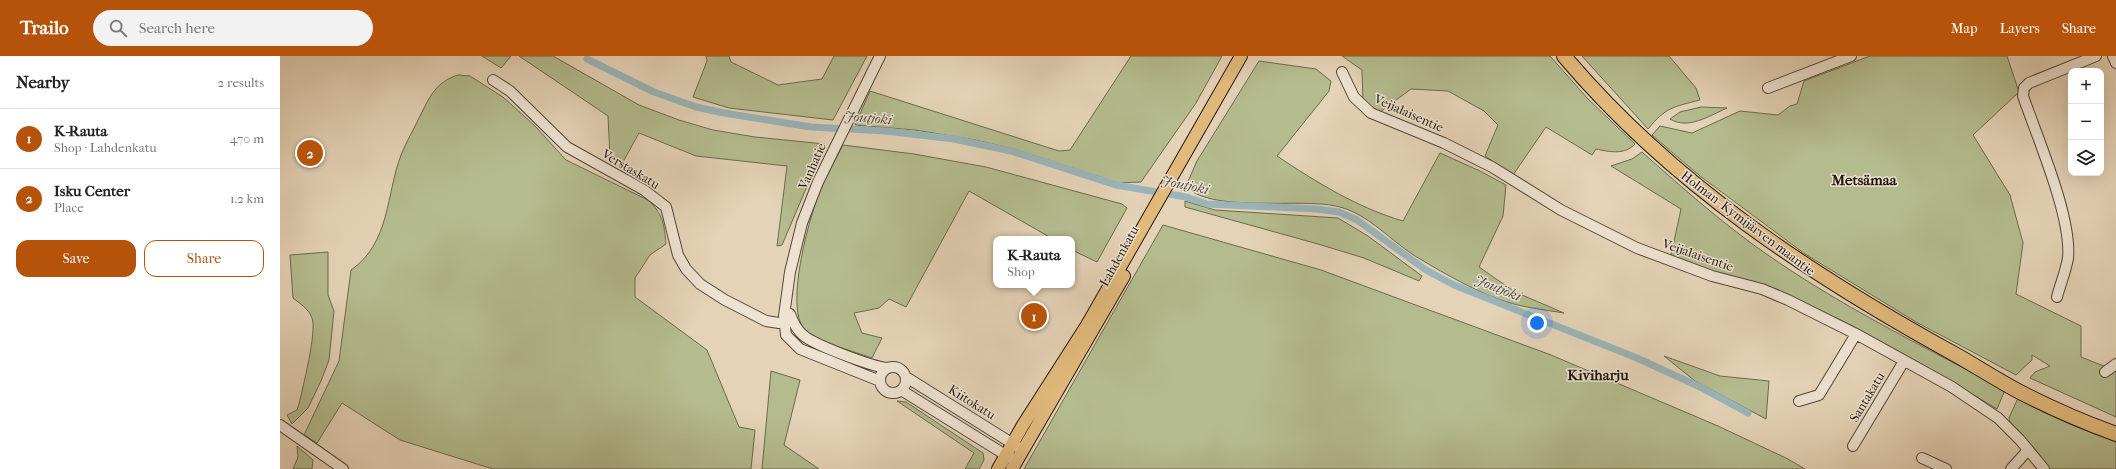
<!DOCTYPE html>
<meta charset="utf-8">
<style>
:root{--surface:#fff;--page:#f2f2f2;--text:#222;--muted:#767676;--line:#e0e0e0;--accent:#b45309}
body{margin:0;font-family:"IM FELL French Canon",serif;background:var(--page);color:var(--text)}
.controls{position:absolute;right:12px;top:12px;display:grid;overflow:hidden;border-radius:8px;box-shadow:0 4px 16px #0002}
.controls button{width:36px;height:36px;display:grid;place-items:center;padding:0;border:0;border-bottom:1px solid var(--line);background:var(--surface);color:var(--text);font:20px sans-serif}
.you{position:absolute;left:1257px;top:267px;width:14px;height:14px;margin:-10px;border:3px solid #fff;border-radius:50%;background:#1a73e8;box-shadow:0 0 0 6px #1a73e833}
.badge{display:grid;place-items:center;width:26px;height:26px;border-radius:50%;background:var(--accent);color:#fff;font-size:13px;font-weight:700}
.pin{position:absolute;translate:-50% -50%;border:2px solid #fff;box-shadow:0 1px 4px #0006}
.popup{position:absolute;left:713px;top:180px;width:82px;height:52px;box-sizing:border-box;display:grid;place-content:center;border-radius:8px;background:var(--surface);filter:drop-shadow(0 1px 3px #0005);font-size:13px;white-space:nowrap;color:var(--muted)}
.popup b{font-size:15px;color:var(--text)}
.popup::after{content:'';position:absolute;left:50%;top:100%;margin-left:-8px;border:8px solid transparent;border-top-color:var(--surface)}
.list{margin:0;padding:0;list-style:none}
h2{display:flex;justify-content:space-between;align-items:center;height:52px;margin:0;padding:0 16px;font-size:17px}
h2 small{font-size:13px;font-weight:400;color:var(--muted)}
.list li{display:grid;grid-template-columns:26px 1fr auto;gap:12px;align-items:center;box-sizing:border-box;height:60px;padding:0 16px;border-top:1px solid var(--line)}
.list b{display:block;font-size:15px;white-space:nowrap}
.list p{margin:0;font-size:13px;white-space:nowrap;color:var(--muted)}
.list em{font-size:13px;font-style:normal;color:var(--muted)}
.actions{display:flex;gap:8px;padding:12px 16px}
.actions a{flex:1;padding:9px 0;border:1px solid var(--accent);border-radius:12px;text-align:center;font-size:14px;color:var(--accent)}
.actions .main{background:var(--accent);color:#fff}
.icon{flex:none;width:22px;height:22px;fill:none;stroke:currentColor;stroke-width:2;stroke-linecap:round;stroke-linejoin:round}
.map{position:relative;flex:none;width:1836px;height:413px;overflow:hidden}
header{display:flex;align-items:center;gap:24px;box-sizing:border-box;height:56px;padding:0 20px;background:var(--accent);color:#fff}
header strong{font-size:19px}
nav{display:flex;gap:22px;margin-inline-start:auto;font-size:14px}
.search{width:280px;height:36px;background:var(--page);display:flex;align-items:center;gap:10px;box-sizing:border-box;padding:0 14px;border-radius:22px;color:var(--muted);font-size:15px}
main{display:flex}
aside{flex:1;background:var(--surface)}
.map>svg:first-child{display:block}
.green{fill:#b4bc8f;stroke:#6b6a4e}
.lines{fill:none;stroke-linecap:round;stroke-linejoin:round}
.canal{stroke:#9ab5b9;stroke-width:7}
.minor-casing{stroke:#534638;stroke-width:12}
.major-casing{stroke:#22170e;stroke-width:14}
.highway-casing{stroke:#22170e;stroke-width:16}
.minor{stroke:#eee2d0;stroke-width:10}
.major{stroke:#e2ba7c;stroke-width:12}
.highway{stroke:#e2ba7c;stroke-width:14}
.labels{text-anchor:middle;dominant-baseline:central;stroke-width:3;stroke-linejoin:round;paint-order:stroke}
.street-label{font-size:13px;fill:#22170e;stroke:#eee2d0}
.water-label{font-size:14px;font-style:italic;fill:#4c4e4a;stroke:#eee2d0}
.quarter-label{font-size:15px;font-weight:bold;fill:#22170e;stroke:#eee2d0}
</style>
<header>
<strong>Trailo</strong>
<div class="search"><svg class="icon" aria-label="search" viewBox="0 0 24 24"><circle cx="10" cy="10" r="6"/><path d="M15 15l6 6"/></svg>Search here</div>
<nav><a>Map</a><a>Layers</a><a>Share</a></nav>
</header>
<main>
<aside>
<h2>Nearby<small>2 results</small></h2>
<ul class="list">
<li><span class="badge">1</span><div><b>K-Rauta</b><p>Shop · Lahdenkatu</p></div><em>470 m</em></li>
<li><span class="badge">2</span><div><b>Isku Center</b><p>Place</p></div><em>1.2 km</em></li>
</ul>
<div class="actions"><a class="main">Save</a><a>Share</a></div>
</aside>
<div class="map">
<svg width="1836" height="413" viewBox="0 0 1836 413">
<rect width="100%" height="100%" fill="#e5d3b7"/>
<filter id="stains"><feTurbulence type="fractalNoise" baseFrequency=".005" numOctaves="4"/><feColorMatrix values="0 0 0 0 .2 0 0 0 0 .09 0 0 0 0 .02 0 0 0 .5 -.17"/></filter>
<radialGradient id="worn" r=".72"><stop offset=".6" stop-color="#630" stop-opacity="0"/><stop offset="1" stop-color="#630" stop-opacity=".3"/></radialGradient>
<path class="green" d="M202 0H231L221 12Z
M239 0H273L359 49 399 64 433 74 475 81 545 88 502 189 497 190 507 110 416 100 359 77 343 106 330 102 328 60Z
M426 0H449L451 6 498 29 542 23 554 0H587L553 64 449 52 413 41 427 5Z
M851 0H942L916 47 861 126 838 127 734 93 695 84 635 74 575 69 590 35 779 95 790 94Z
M1062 0H1270L1308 43 1355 88C1345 99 1330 96 1316 93L1312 99 1266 71 1233 119 1205 100 1218 69 1204 55 1168 35 1131 33 1100 56 1083 45 1082 14Z
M1302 0H1389L1416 32 1420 44C1393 51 1386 51 1368 73Z
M1590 0H1727L1739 36 1693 79 1730 139 1743 187 1736 238 1801 270V301L1836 315V361L1750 322 1755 316 1770 310 1752 299V304L1736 319 1636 266 1525 198 1420 120 1372 79 1380 70 1412 77 1460 55 1498 59 1510 50 1517 48 1524 25Z
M979 5 1036 13 1051 25 1049 35 997 100C1036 126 1078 152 1123 165L1160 97 1200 115 1226 129 1223 160 1199 211 1235 236 1284 257C1266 254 1247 252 1230 247 1202 239 1165 218 1140 203 1112 187 1089 157 1056 150 1019 142 928 157 906 130L917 105Z
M178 19 190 20 223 41 255 70 286 104 368 144C383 158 384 168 386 188L370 199 355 222V241L427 294 459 371 475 374 471 413H213L120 384 62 347 37 387 24 379 59 305 71 214C110 187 106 139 121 99 126 86 134 73 140 60 150 40 156 26 178 19Z
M1421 51 1447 52C1429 60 1408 74 1390 63L1400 56Z
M563 89 634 98 706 111 842 148 847 152 817 206 792 194V183H773L689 135 626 251 609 243 599 252 574 257 582 277 602 282 592 302C576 296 537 286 525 274 503 252 531 154 543 127 549 115 556 102 563 89Z
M1362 96C1397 127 1433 159 1471 187 1550 245 1639 288 1725 334L1717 353 1645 310 1573 270 1498 234 1432 216 1391 199 1401 153 1331 110 1352 103Z
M905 145 935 154 1058 162 1088 180 1142 220 1139 225 1084 202 1038 188 905 151Z
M883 169 1041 214 1271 299 1438 370 1508 403 1525 413H744Z
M48 196V239L54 255 49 304 41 325 28 352 12 368 7 359 17 354 19 348C23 330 37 276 32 262 29 253 19 247 13 242L10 199Z
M1384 300 1440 320 1489 325 1486 363 1415 325Z
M491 315 520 324 504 389 539 413H482Z
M1738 342 1792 369 1836 385V413H1769L1730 367 1729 362Z
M617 345 626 346 703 397 704 404 699 413H685L694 397Z
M17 390 33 404 32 413H13L18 401Z"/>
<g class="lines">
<path class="canal" d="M307 3 374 36 416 51 444 57 531 71 606 75 674 83 731 95 836 129 906 141 927 148 1037 153 1059 156 1077 164 1146 214 1174 229 1357 302 1420 331 1468 357"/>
<defs>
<path id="minor" d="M1833 0 1836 7
M1062 16 1074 41 1091 57 1164 87 1212 111 1281 154 1357 192 1432 220 1482 233 1508 244 1576 278 1672 331 1718 362 1740 384 1764 413
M213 24 230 35 287 91 364 134 386 151 398 199 406 213 420 228 445 244 486 265 499 267 512 264
M1488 32 1571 0
M1777 241C1780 229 1786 215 1788 202 1792 161 1757 81 1743 40L1744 32 1749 27 1816 0
M510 258C513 266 517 274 523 279 534 289 593 311 608 312
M600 324a13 13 0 1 1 26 0a13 13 0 1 1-26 0Z
M1825 316 1836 308
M626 321 738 391
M600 325 520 293 506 279 504 260 510 216 522 167 538 126 600 0
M621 334 732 403
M1519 345 1539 339 1576 278
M0 369 63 413
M1573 390 1624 305
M1642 402 1666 413
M1731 413 1748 394"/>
<path id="major" d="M718 413 743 369 807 269 961 0
M732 413 844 220"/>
<path id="highway" d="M1284 0C1392 128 1532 220 1678 300 1699 312 1719 325 1740 336 1771 352 1803 366 1836 378"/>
</defs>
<use href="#minor" class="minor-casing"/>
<use href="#major" class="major-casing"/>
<use href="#highway" class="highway-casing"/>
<use href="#minor" class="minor"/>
<use href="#major" class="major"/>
<use href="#highway" class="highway"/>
</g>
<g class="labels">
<g class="street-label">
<text transform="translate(1129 57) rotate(24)">Veijalaisentie</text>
<text transform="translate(532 110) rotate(-66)">Vanhatie</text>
<text transform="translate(351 113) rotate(31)">Verstaskatu</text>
<text transform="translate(1468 167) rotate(37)">Holman–Kymijärven maantie</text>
<text transform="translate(1418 199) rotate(19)">Veijalaisentie</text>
<text transform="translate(839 200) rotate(-61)">Lahdenkatu</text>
<text transform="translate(1587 341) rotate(-59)">Santakatu</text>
<text transform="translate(692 346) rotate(32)">Kiitokatu</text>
</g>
<g class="water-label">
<text transform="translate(588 62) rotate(5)">Joutjoki</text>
<text transform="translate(905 129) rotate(12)">Joutjoki</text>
<text transform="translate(1218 232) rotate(22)">Joutjoki</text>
</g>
<g class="quarter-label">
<text x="1584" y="124">Metsämaa</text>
<text x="1318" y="319">Kiviharju</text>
</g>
</g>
<rect width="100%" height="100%" filter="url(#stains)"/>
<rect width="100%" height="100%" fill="url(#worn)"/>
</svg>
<div class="controls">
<button>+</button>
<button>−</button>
<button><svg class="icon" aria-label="layers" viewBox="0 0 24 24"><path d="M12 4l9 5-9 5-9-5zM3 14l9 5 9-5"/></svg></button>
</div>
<div class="you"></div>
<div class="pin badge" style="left:754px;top:260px">1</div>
<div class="popup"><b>K-Rauta</b>Shop</div>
<div class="pin badge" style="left:30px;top:97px">2</div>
</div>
</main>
